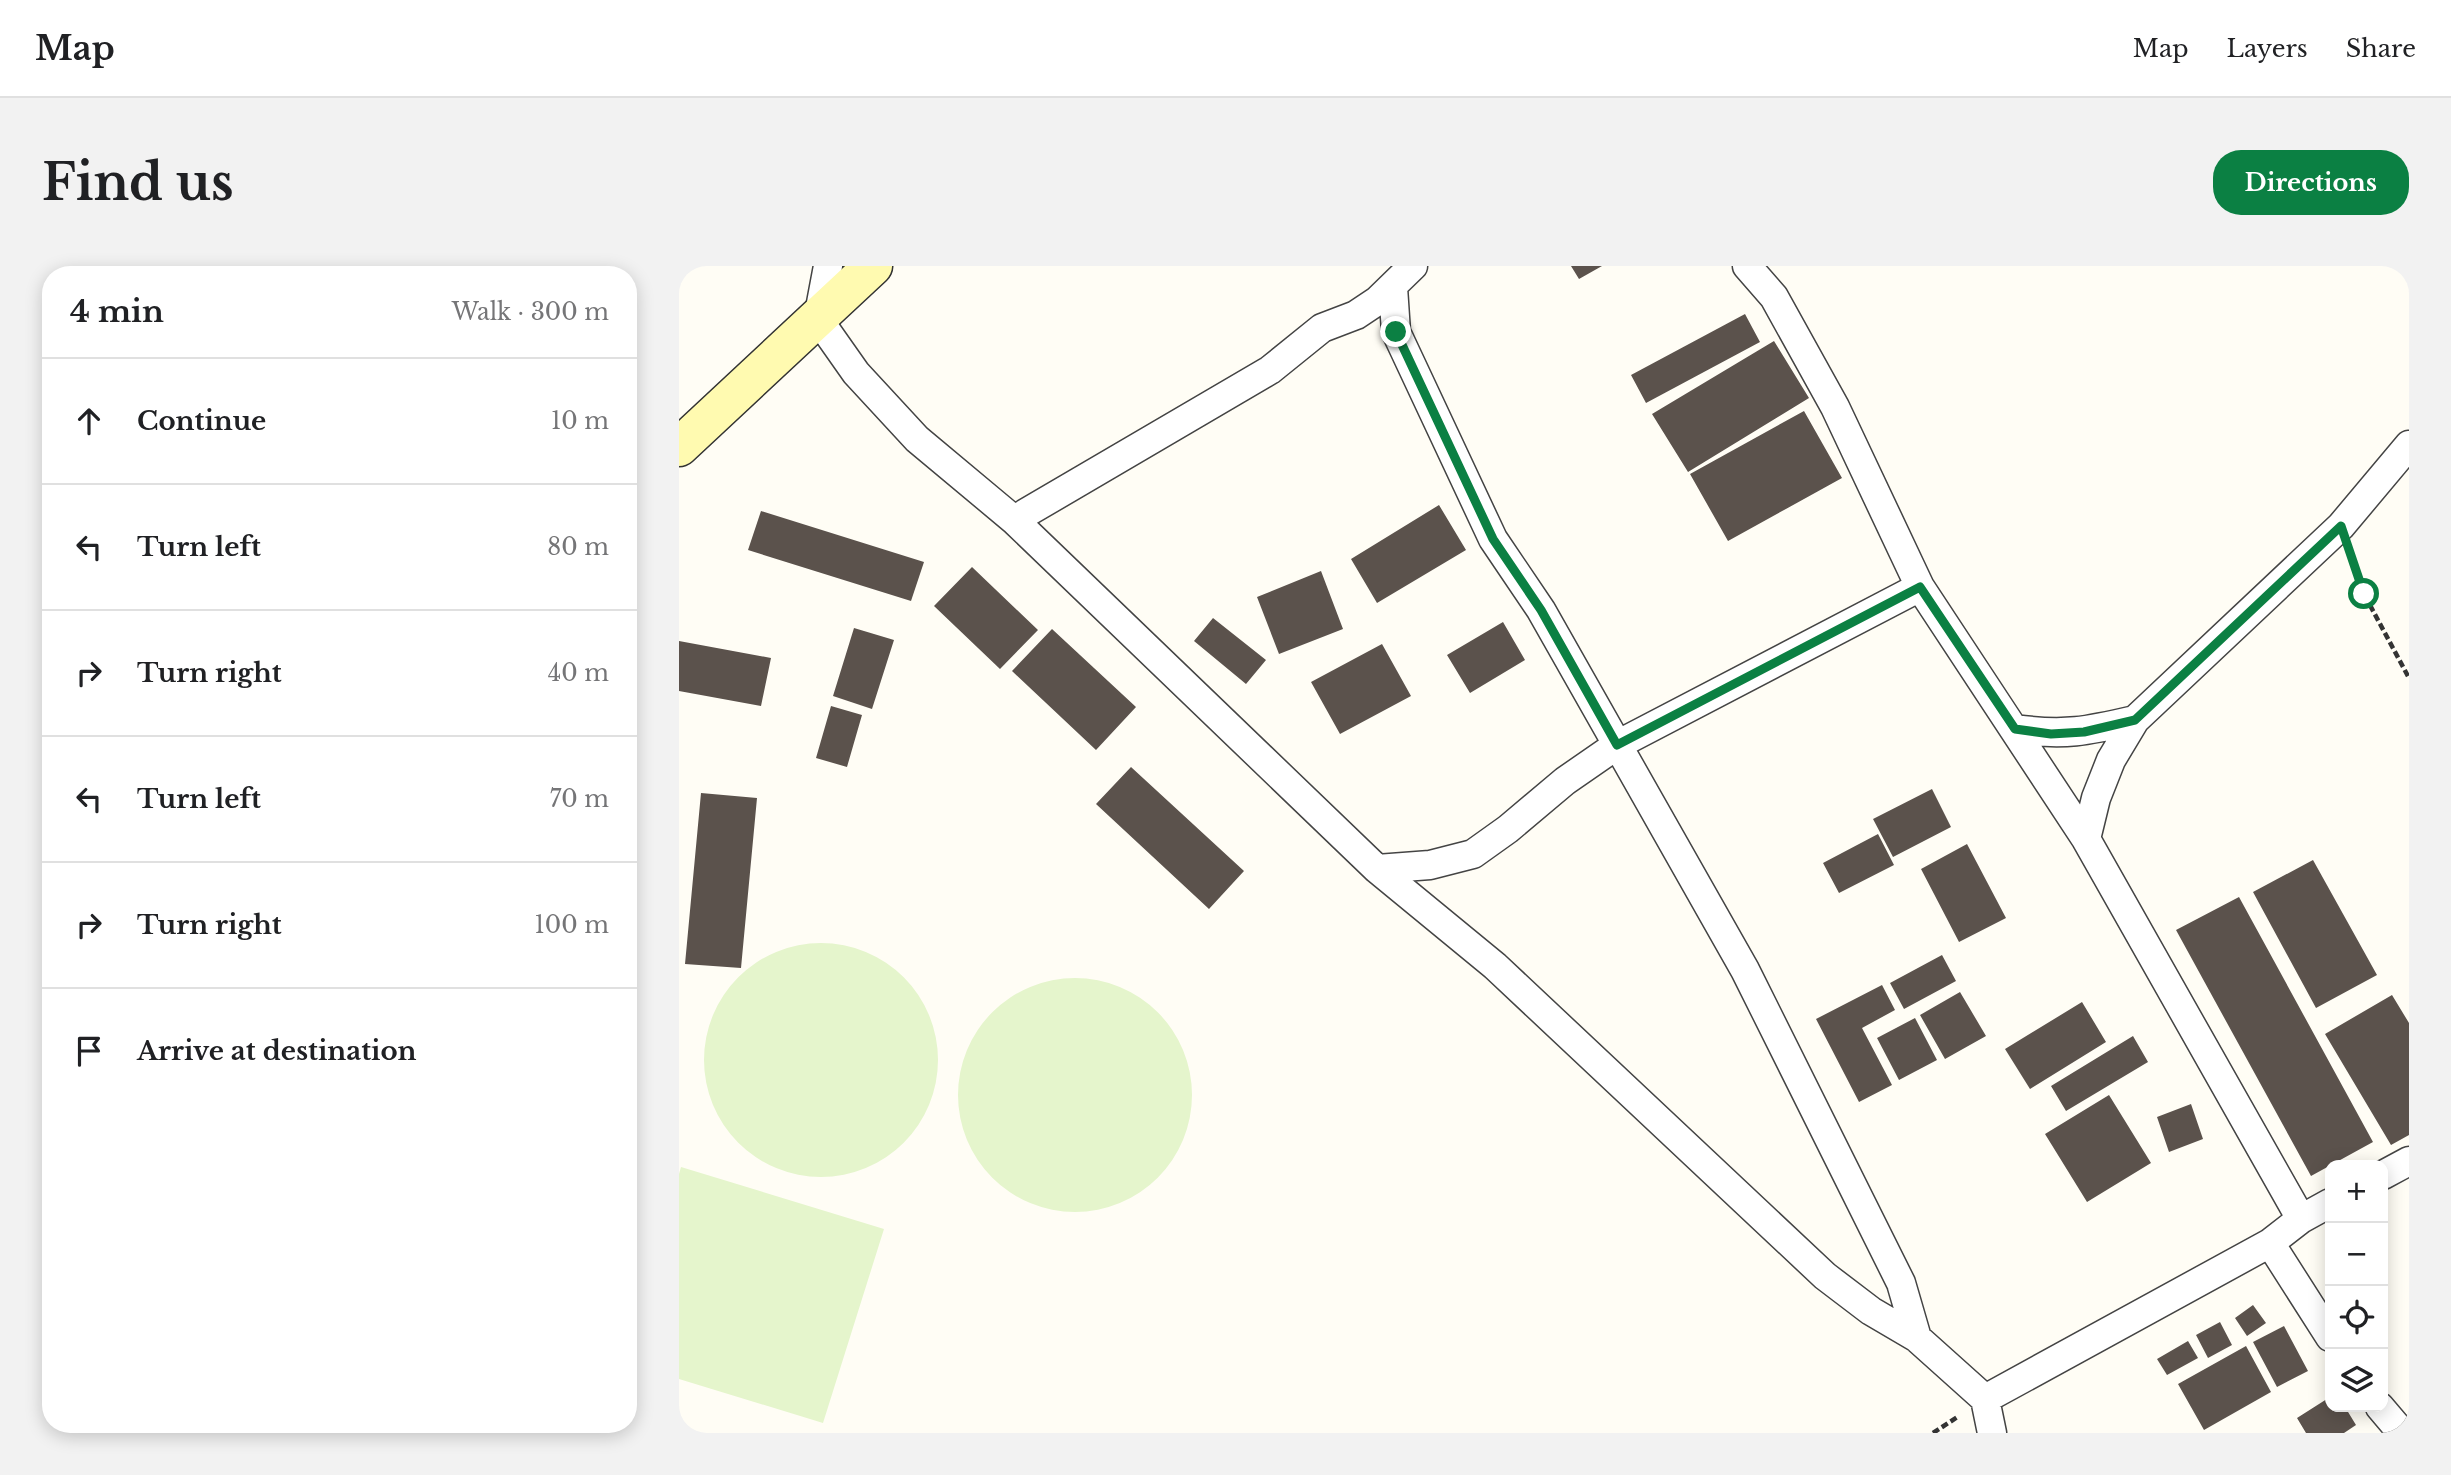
<!DOCTYPE html>
<meta charset="utf-8">
<style>
:root{--surface:#fff;--page:#f2f2f2;--text:#202124;--muted:#757577;--line:#e0e0e0;--accent:#0b8043}
body{margin:0;font-family:"Libre Baskerville",serif;background:var(--page);color:var(--text)}
.controls{position:absolute;right:21px;bottom:21px;display:grid;overflow:hidden;border-radius:14px;box-shadow:0 4px 18px #0003}
.controls button{width:63px;height:63px;display:grid;place-items:center;padding:0;border:0;border-bottom:2px solid var(--line);background:var(--surface);color:var(--text);font:35px sans-serif}
.stop{position:absolute;width:21px;height:21px;margin:-16px;border:5px solid #0b8043;border-radius:50%;background:#fff}
.stop.end{background:#0b8043;border-color:#fff;box-shadow:0 2px 7px #0008}
.list{margin:0;padding:0;list-style:none}
h2{display:flex;justify-content:space-between;align-items:center;height:91px;margin:0;padding:0 28px;font-size:30px}
h2 small{font-size:23px;font-weight:400;color:var(--muted)}
.list li{display:grid;grid-template-columns:46px 1fr auto;gap:21px;align-items:center;box-sizing:border-box;height:126px;padding:0 28px;border-top:2px solid var(--line)}
.list b{display:block;font-size:26px;white-space:nowrap}
.list em{font-size:23px;font-style:normal;color:var(--muted)}
.icon{flex:none;width:38px;height:38px;fill:none;stroke:currentColor;stroke-width:2;stroke-linecap:round;stroke-linejoin:round}
.map{position:relative;flex:none;width:1730px;height:1167px;overflow:hidden;border-radius:28px}
header{display:flex;align-items:center;gap:42px;box-sizing:border-box;height:98px;padding:0 35px;background:var(--surface);border-bottom:2px solid var(--line)}
header strong{font-size:33px}
nav{display:flex;gap:38px;margin-inline-start:auto;font-size:24px}
.intro{display:flex;align-items:center;justify-content:space-between;box-sizing:border-box;height:168px;padding:0 42px}
h1{margin:0;font-size:49px}
.button{padding:18px 32px;border-radius:28px;background:var(--accent);color:#fff;font-size:24px;font-weight:700}
main{display:flex;gap:42px;padding:0 42px}
aside{flex:1;background:var(--surface);border-radius:28px;box-shadow:0 4px 18px #0003}
.map>svg:first-child{display:block}
.pitch{fill:#e5f5cc}
.building{fill:#5b524c}
.lines{fill:none;stroke-linecap:round;stroke-linejoin:round}
.street-casing{stroke:#444;stroke-width:31}
.secondary-casing{stroke:#333;stroke-width:41}
.path{stroke:#333;stroke-width:4.5;stroke-dasharray:7 3.5;stroke-linecap:butt}
.street{stroke:#fff;stroke-width:28}
.secondary{stroke:#fffab0;stroke-width:38}
.route{stroke:#0b8043;stroke-width:9}
</style>
<header>
<strong>Map</strong>
<nav><a>Map</a><a>Layers</a><a>Share</a></nav>
</header>
<div class="intro"><h1>Find us</h1><a class="button">Directions</a></div>
<main>
<aside>
<h2>4 min<small>Walk · 300 m</small></h2>
<ul class="list">
<li><svg class="icon" aria-label="ahead" viewBox="0 0 24 24"><path d="M12 20V5M6 11l6-6 6 6"/></svg><div><b>Continue</b></div><em>10 m</em></li>
<li><svg class="icon" aria-label="left" viewBox="0 0 24 24"><path d="M17 20v-9H6M10 6l-5 5 5 5"/></svg><div><b>Turn left</b></div><em>80 m</em></li>
<li><svg class="icon" aria-label="right" viewBox="0 0 24 24"><path d="M7 20v-9h11M14 6l5 5-5 5"/></svg><div><b>Turn right</b></div><em>40 m</em></li>
<li><svg class="icon" aria-label="left" viewBox="0 0 24 24"><path d="M17 20v-9H6M10 6l-5 5 5 5"/></svg><div><b>Turn left</b></div><em>70 m</em></li>
<li><svg class="icon" aria-label="right" viewBox="0 0 24 24"><path d="M7 20v-9h11M14 6l5 5-5 5"/></svg><div><b>Turn right</b></div><em>100 m</em></li>
<li><svg class="icon" aria-label="arrive" viewBox="0 0 24 24"><path d="M6 21V4h12l-3 4 3 4H6"/></svg><div><b>Arrive at destination</b></div></li>
</ul>
</aside>
<div class="map">
<svg width="1730" height="1167" viewBox="0 0 1730 1167">
<rect width="100%" height="100%" fill="#fffdf5"/>
<path class="pitch" d="M25 794a117 117 0 1 1 234 0a117 117 0 1 1-234 0Z
M279 829a117 117 0 1 1 234 0a117 117 0 1 1-234 0Z
M2 901 205 963 144 1157 0 1113V908Z"/>
<path class="building" d="M892 0H923L900 13Z
M1066 48 1081 76 967 137 952 109Z
M1095 75 1130 132 1009 206 973 148Z
M1125 145 1163 212 1049 275 1011 208Z
M760 239 787 284 698 337 672 293Z
M82 245 245 296 232 335 69 284Z
M293 301 359 364 321 403 255 340Z
M642 305 664 363 600 388 578 331Z
M534 352 587 394 567 418 515 375Z
M824 356 846 394 791 427 768 389Z
M175 362 215 374 193 443 154 430Z
M373 363 457 441 417 484 333 405Z
M0 375 92 392 82 440 0 425Z
M703 378 732 430 661 468 632 416Z
M152 440 183 449 168 501 137 492Z
M452 501 565 605 530 643 417 538Z
M1253 523 1272 561 1214 591 1194 553Z
M22 527 78 532 62 702 6 698Z
M1199 568 1215 599 1160 627 1144 597Z
M1288 578 1327 652 1280 676 1242 603Z
M1634 594 1698 709 1637 742 1574 626Z
M1560 631 1694 876 1632 910 1497 664Z
M1263 689 1277 715 1225 743 1211 717Z
M1203 719 1216 744 1183 762 1213 819 1180 836 1137 753Z
M1281 726 1307 770 1266 793 1241 749Z
M1713 729 1730 757V869L1712 879 1646 768Z
M1403 736 1427 776 1351 823 1326 783Z
M1236 752 1258 794 1220 814 1198 772Z
M1454 770 1469 796 1387 845 1372 820Z
M1430 829 1472 897 1408 936 1366 868Z
M1512 838 1524 873 1490 886 1478 851Z
M1574 1039 1587 1057 1568 1070 1556 1052Z
M1541 1056 1553 1079 1529 1092 1517 1069Z
M1605 1060 1629 1105 1598 1121 1574 1076Z
M1509 1075 1519 1092 1488 1109 1478 1093Z
M1567 1080 1592 1126 1525 1164 1499 1118Z
M1651 1131V1141H1666L1677 1159 1665 1167H1627L1618 1152Z"/>
<g class="lines">
<defs>
<path id="street" d="M149 0 139 53 177 107 238 173 335 254 698 603 816 700 1146 1010 1192 1045 1238 1072 1306 1133 1313 1167
M1068 0 1095 31 1156 141 1241 321 1407 573 1622 953
M714 21 717 66 814 273 862 344 1066 704 1222 1017 1238 1072
M335 254 591 104 643 62 677 49 698 35 734 0
M1336 463C1386 470 1408 465 1456 454
M1407 573 1417 532 1432 494 1456 454 1662 260 1730 179
M698 603 751 599 794 588 829 563 886 515 938 479 1241 321
M1704 909 1730 895
M1591 977 1651 1071
M1306 1133 1591 977 1622 953 1651 937
M1701 1141 1723 1167"/>
<path id="secondary" d="M0 181 194 0"/>
</defs>
<use href="#street" class="street-casing"/>
<use href="#secondary" class="secondary-casing"/>
<path class="path" d="M1673 290 1685 328 1730 412
M1254 1167 1280 1150"/>
<use href="#street" class="street"/>
<use href="#secondary" class="secondary"/>
</g>
<g class="lines">
<path class="route" d="M717 66 814 273 862 344 938 479 1241 321 1336 463 1372 468 1405 466 1456 454 1662 260 1685 328"/>
</g>
</svg>
<div class="controls">
<button>+</button>
<button>−</button>
<button><svg class="icon" aria-label="locate" viewBox="0 0 24 24"><circle cx="12" cy="12" r="6"/><path d="M12 2v4M12 18v4M2 12h4M18 12h4"/></svg></button>
<button><svg class="icon" aria-label="layers" viewBox="0 0 24 24"><path d="M12 4l9 5-9 5-9-5zM3 14l9 5 9-5"/></svg></button>
</div>
<div class="stop" style="left:1685px;top:328px"></div>
<div class="stop end" style="left:717px;top:66px"></div>
</div>
</main>
